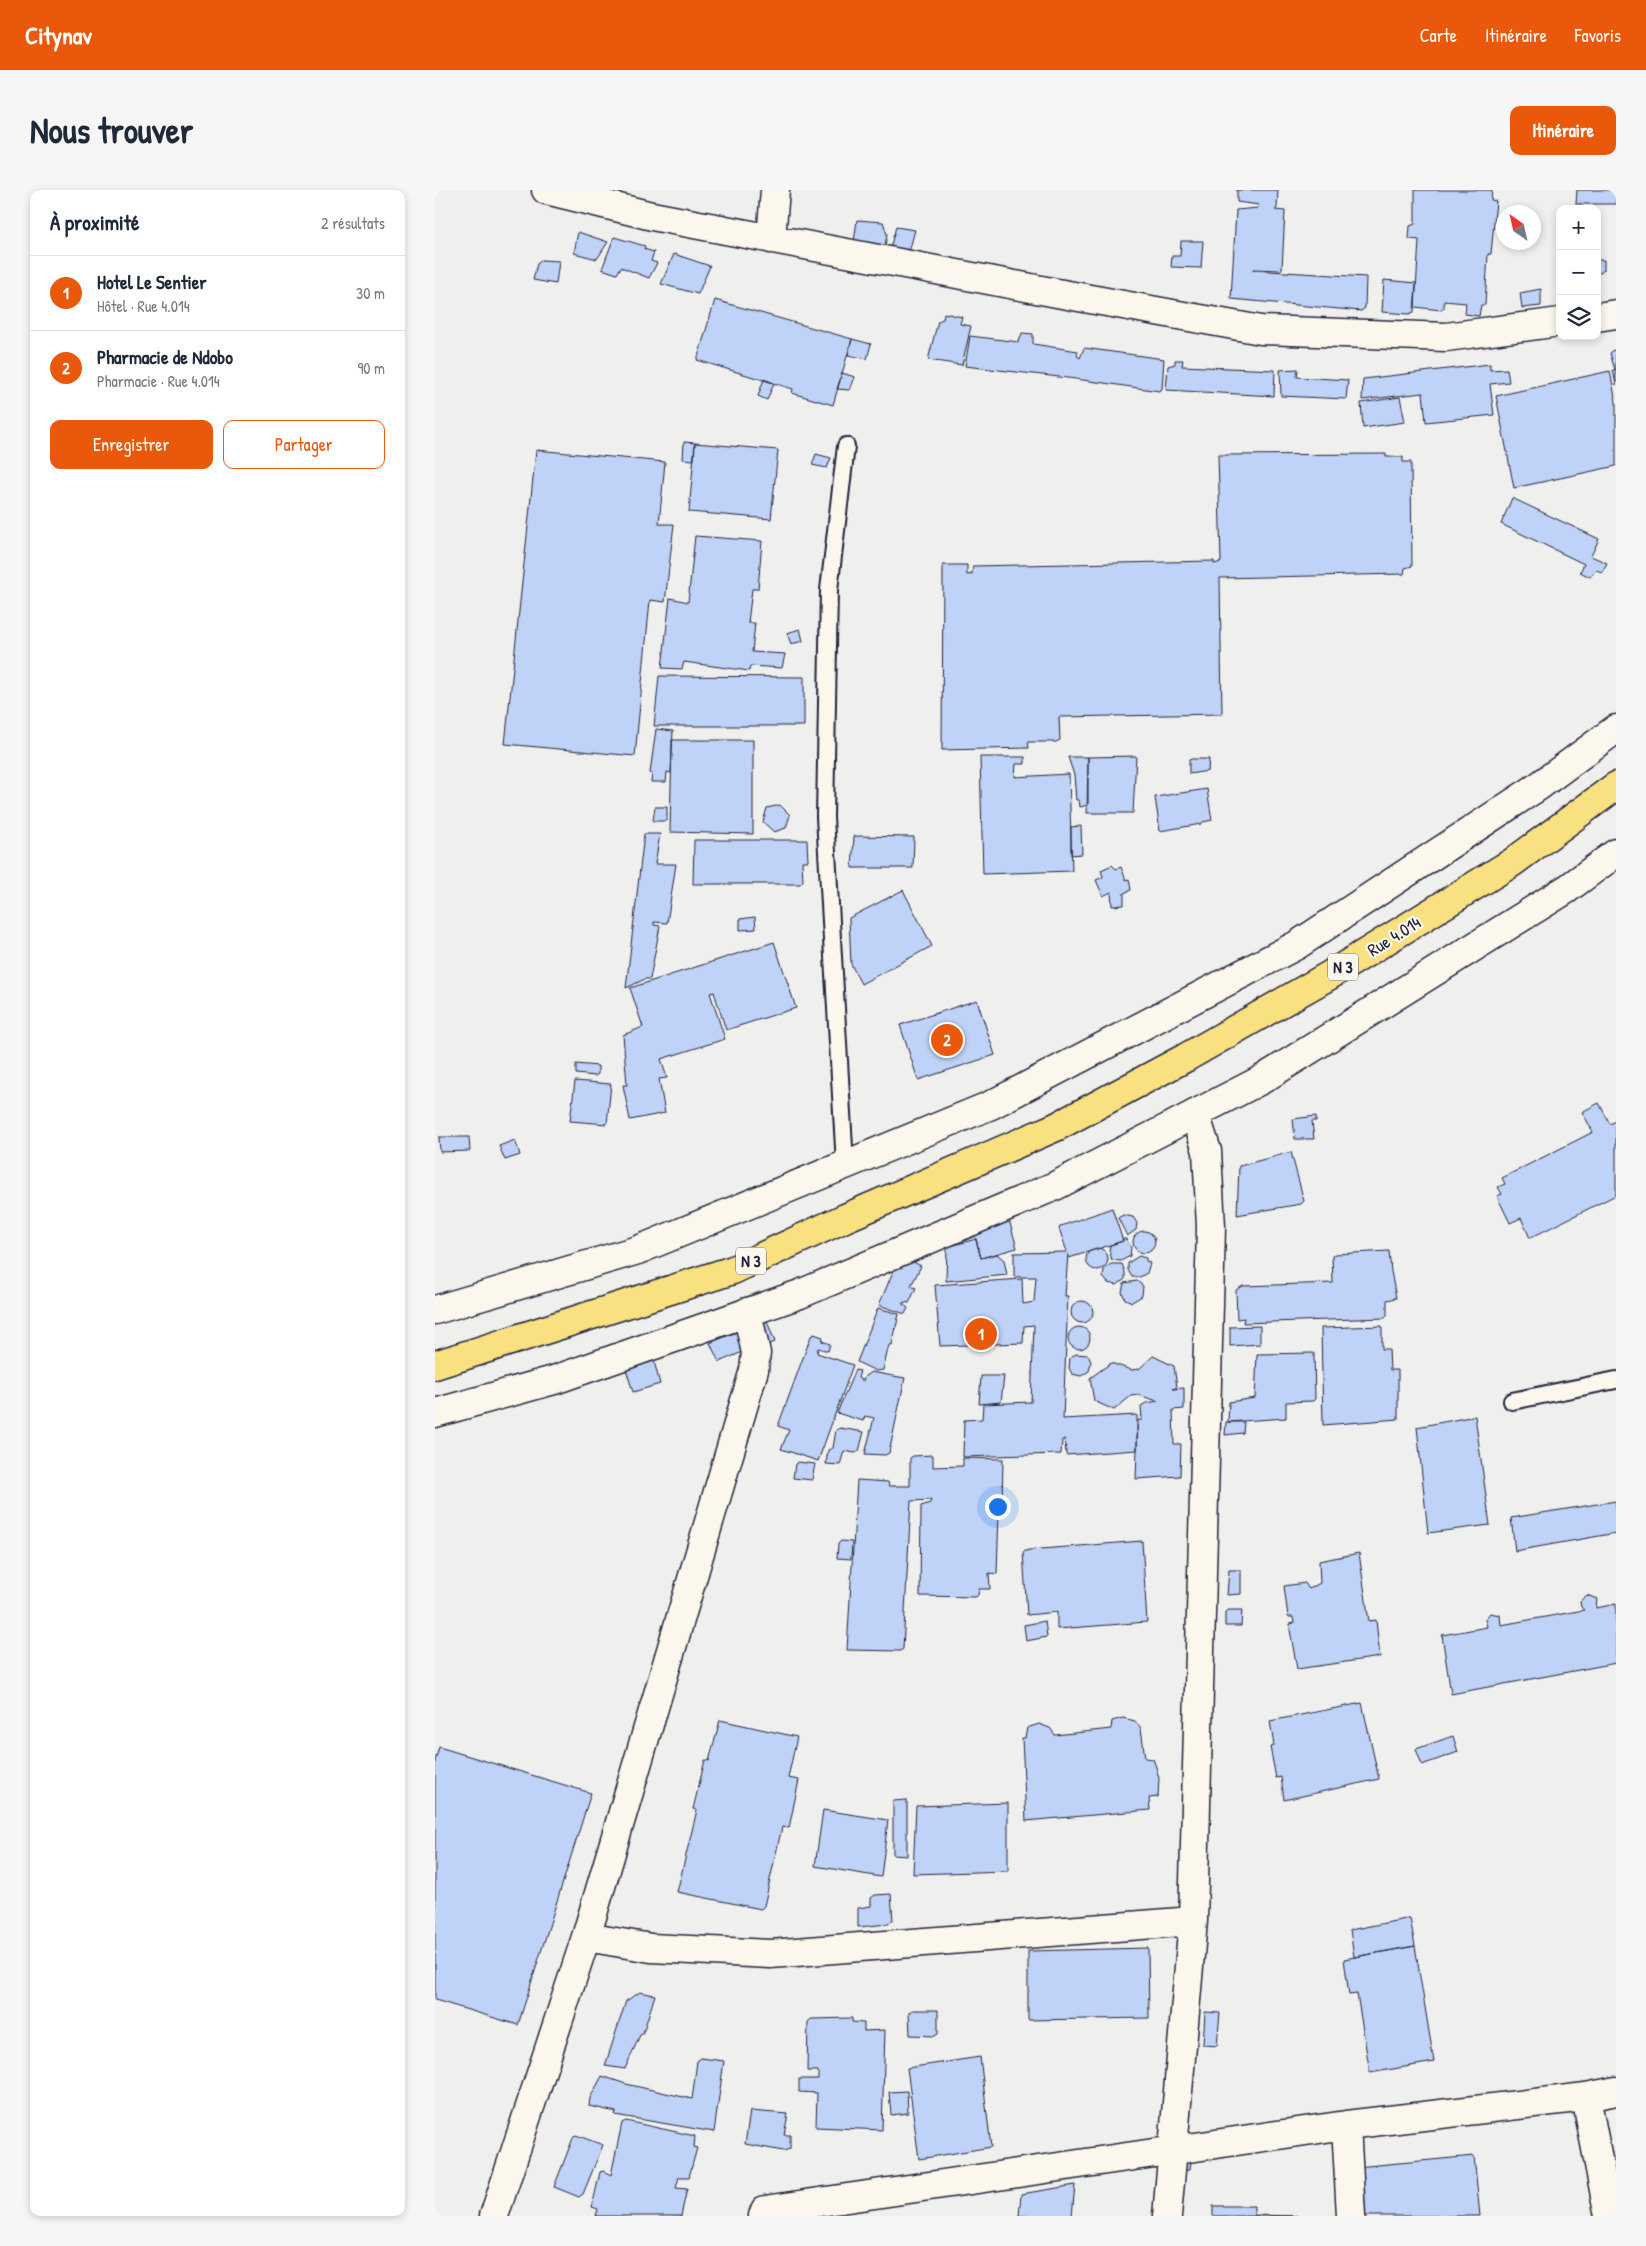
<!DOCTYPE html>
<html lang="fr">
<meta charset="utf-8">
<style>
:root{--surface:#fff;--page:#f6f6f7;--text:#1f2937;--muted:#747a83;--line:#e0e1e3;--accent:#ea580c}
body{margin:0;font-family:"Patrick Hand",sans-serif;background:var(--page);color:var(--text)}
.controls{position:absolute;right:15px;top:15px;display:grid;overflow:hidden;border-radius:10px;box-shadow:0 2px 8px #0003}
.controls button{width:45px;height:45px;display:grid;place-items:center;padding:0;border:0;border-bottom:1px solid var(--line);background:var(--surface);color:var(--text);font:25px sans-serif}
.compass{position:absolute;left:1061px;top:15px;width:45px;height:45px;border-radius:50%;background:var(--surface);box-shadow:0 2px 8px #0003;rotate:326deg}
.you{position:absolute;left:562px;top:1316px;width:18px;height:18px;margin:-12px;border:4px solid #fff;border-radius:50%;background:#1a73e8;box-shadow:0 0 0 8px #1a73e833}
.badge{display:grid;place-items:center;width:32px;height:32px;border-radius:50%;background:var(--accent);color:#fff;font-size:16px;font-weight:700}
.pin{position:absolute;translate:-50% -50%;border:2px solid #fff;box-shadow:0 1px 5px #0006}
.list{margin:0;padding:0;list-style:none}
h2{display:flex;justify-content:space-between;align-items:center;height:65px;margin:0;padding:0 20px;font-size:21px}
h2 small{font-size:16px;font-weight:400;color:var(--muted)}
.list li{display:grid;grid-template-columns:32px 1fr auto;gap:15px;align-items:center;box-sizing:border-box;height:75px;padding:0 20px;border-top:1px solid var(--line)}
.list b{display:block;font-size:19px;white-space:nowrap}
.list p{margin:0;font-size:16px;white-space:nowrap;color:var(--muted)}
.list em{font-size:16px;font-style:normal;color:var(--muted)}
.actions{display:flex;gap:10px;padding:15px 20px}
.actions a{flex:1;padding:11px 0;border:1px solid var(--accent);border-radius:10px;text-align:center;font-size:18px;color:var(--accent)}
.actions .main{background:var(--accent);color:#fff}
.icon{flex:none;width:28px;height:28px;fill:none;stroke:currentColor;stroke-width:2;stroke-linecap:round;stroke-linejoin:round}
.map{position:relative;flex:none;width:1181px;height:2026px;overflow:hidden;border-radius:10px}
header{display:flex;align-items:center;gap:30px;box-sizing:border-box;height:70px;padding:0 25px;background:var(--accent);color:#fff}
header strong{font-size:24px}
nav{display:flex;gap:28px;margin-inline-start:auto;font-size:18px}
.intro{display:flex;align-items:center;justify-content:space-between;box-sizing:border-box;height:120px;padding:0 30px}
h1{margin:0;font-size:35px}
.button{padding:12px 22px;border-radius:10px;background:var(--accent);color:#fff;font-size:18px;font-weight:700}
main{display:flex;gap:30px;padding:0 30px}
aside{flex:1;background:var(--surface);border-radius:10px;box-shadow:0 2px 8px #0003}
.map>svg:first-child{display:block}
.building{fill:#bfd2f7;stroke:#22223b}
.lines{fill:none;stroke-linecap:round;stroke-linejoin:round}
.service-casing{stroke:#22223b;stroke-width:20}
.minor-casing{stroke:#22223b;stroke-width:31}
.secondary-casing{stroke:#22223b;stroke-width:31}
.trunk-casing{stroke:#22223b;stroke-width:31}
.service{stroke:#fbf7ec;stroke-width:16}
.minor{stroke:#fbf7ec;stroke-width:28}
.secondary{stroke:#fbf7ec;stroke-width:28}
.trunk{stroke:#f9e181;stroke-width:28}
.labels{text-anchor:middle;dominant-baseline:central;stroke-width:4.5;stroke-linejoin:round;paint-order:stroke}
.shield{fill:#fbf7ec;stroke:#636270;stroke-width:1}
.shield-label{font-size:16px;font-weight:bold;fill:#22223b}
.street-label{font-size:18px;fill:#22223b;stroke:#fbf7ec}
</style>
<header>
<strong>Citynav</strong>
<nav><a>Carte</a><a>Itinéraire</a><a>Favoris</a></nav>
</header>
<div class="intro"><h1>Nous trouver</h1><a class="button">Itinéraire</a></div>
<main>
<aside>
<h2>À proximité<small>2 résultats</small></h2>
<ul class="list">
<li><span class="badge">1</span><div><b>Hotel Le Sentier</b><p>Hôtel · Rue 4.014</p></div><em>30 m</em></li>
<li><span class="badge">2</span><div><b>Pharmacie de Ndobo</b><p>Pharmacie · Rue 4.014</p></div><em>90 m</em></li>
</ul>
<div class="actions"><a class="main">Enregistrer</a><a>Partager</a></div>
</aside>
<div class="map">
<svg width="1181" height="2026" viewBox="0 0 1181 2026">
<rect width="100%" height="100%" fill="#eff0ee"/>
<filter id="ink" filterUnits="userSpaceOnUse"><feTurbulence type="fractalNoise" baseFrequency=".02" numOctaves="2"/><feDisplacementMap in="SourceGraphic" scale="10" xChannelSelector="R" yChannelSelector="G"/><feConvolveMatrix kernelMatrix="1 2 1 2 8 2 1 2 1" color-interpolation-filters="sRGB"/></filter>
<g filter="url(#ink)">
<path class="building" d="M802 0H843L842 18 840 20 850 21 847 79 845 80 818 79V80L931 87 930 118 926 121 796 109 801 20 823 18 824 15 802 12Z
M980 0H1057L1056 10 1061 11 1056 64H1053L1050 115H1046L1044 126 1030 124 1031 113 1009 111V118L1006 120 980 117 984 50 974 49 975 36 980 34Z
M1142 0H1181V14H1141Z
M422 30 448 32 452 44 449 62 418 59Z
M461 37 480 40 474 62 455 58Z
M143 42 173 52 162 69 139 63Z
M179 47 210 56 209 59 219 62 216 71 222 73 214 88 186 77 182 84 167 79Z
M746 51H768L766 78 736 77 737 66H745Z
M239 64 275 76 263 104 226 94Z
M107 70 124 71 121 94 98 90 102 74Z
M1162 70H1169V80L1165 83H1162Z
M949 90 981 93 979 122 974 124 947 122Z
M1106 99V116L1087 118 1085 103Z
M280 110 417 149 398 215 357 203 358 199 262 170Z
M509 123 527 127 525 134 536 136 527 175 493 170 503 131 508 129Z
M587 143 598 144V154L643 161 642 166 645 168 649 158 729 169 727 199 724 201 641 189 530 176 535 146 584 152Z
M417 149 436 154 432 169 413 165Z
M1179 160H1181V195L1178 180H1180L1175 163Z
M740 170H748L747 176 840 180 839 206 731 200 733 176 740 174Z
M1055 174V180L1072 179 1074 192 1055 194 1059 225 991 232 988 203 927 210 928 189Z
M863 179 862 187 913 190 911 209 846 206 845 180Z
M1175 181 1181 212V276L1079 298 1061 206Z
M407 183 420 187 415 200 402 199Z
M329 189 339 193 332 210 323 206Z
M965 207 970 232 928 238 926 213Z
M249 252 260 253 259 270 248 269Z
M260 253 343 260 336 329 254 322Z
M101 260 230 272 224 334H239L230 412 215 410 200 566 70 554Z
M381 264 396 268 392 278 377 275Z
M951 264V267H968V272H976L977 376 970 378 969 384 785 388 787 524 624 527 625 550 621 552H593L594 558 507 560 508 375H532V385L537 384 538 376 779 371V374L786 372 783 265Z
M1077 308 1164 349 1156 366 1172 373 1167 382 1161 380 1155 387 1145 382 1149 374 1066 334Z
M260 346 327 351 323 399H317L313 433H320L317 462 350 464 347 478 315 476 314 481 249 472 247 479 227 478 235 408 253 412Z
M365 439 368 451 356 454 352 443Z
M224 486 369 487V536H219Z
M221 539 238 541 236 583 232 582 231 592H216L217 584 215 583Z
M237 550H318V644L235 642Z
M701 566 698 623H652L653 567Z
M545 567H590V574H581L580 587 634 584 637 681 548 684Z
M633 567H653V615L645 617 644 610H641L639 585Z
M757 569H774L773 581 754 584V570Z
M772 599 777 630 768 632 766 634 725 641 720 607Z
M345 615 355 625 351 638 339 642 328 632 332 618Z
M220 617H232V631H218Z
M646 636 647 664 636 665V637Z
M209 644H225L220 674H241L232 733 219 732V735L225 736 215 789H210L191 798Z
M419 646 479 647 478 678H417Z
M259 650H372L373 671H367L368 691 365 694H258Z
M677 675 681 679 686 677 691 690 694 689 696 700 689 703V715L677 716 676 702 668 706 661 690 668 687 666 680Z
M468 700 497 756 426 794 416 774 414 728Z
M320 727 321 739 305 740V729Z
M339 752 361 818 291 840 279 802 275 803 290 849 226 869 232 888 224 889 230 923 195 930 188 895H192L188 845 208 837 195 798Z
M542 810 560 865 483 890 465 835Z
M141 874 163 876V884L160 886 141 884Z
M140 891 176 894 172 934 135 931Z
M1164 913 1175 934 1181 931V1005L1095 1048 1086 1028 1075 1033 1062 1006 1067 1004 1063 997 1070 994 1067 988 1158 942 1147 922Z
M881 926V931H877L879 949H860L858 929Z
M4 947H34L35 961 5 962Z
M80 950 85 965 70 970 64 956Z
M856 962 869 1011 866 1014 802 1025 804 976Z
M677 1018 688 1051 634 1068 633 1064 630 1106H633L628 1229 702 1225V1260L631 1265 630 1249 627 1250 626 1264 528 1267 529 1230 547 1229 548 1214 596 1212 599 1135 589 1136 588 1153 505 1156 500 1095 587 1089 588 1114 599 1112 601 1087H579V1063L632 1062 624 1038 626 1036Z
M688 1025 698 1027 702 1033 701 1040 692 1046 683 1028Z
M574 1030 582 1058 546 1068 538 1040Z
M698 1052a11 11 0 1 1 22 0a11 11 0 1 1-22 0Z
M541 1049 546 1068 562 1064 569 1070 572 1085 511 1091 512 1057Z
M687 1049H691L696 1057 695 1066 686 1071 677 1070 674 1061 675 1055 688 1051Z
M651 1069a11 11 0 1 1 22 0a11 11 0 1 1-22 0Z
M954 1061 956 1081 961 1108 952 1110V1125L950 1128 808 1133 809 1128 802 1129 801 1100 808 1096 898 1093 897 1066 900 1064Z
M467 1066 486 1076 476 1096 481 1098 474 1113 469 1112 468 1114 473 1118 470 1124 444 1115 460 1077Z
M704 1066 711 1068V1071L715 1073 712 1083 705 1087H697L693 1080V1073Z
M676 1074H687L690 1082V1089L682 1095 673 1093 668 1087 669 1079Z
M702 1091 708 1096 707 1106 697 1112 690 1109 687 1102 689 1093Z
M636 1122a11 11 0 1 1 22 0a11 11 0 1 1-22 0Z
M443 1118 464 1124 457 1155H454L448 1180 441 1181 422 1172Z
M328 1121 340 1152 332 1155 321 1124Z
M825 1136V1154L795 1156V1137Z
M947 1136V1159H954L955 1180H963V1229L888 1235 886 1138Z
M633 1148a11 11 0 1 1 22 0a11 11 0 1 1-22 0Z
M309 1139 317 1158 284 1172 275 1153Z
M379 1144 388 1147 387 1151 395 1154 393 1161 383 1158 382 1163 418 1175 383 1271 346 1259 354 1240 343 1236 376 1146Z
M879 1163 880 1209 878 1211 851 1212V1228L793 1232 794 1212 820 1208 822 1164Z
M641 1164 653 1165 656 1172 654 1181 646 1186 637 1184 634 1178 635 1168Z
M718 1166 739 1176 742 1197 738 1199 749 1198V1219L738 1220 739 1254H746L745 1286 701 1289 703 1230H707L706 1216 711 1213 723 1211 703 1205 696 1206 679 1220 659 1211 655 1188 676 1173 696 1180 704 1179Z
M219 1171 225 1194 198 1202 191 1179Z
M420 1180 425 1181 423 1188 428 1191 430 1186 436 1182 470 1188 454 1263 450 1265 430 1264 439 1228 430 1226 428 1231 402 1223Z
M546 1186H569L566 1212 544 1214Z
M1040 1226 1055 1335 993 1343 982 1237Z
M791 1232H809L808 1243 790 1245Z
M405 1238 429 1242 424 1261 420 1263 409 1261 405 1275 391 1274 393 1260 398 1258 401 1240Z
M498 1265V1277L528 1276V1268L568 1269 567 1319 564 1321 562 1384 554 1383 555 1399H544L543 1405 541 1407 485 1406 486 1316 495 1313 496 1310 476 1311 468 1459 465 1461 412 1460 422 1290 453 1292 454 1296H475V1268L478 1266Z
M363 1272 380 1274 377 1290 358 1288 360 1274Z
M1181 1311V1343L1080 1361 1076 1328Z
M406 1351 417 1352 416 1369 402 1368 403 1354Z
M707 1351 712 1432 622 1439V1422L592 1425 588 1362 594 1360Z
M924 1363 934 1431 941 1430 945 1467 862 1479 854 1434 859 1433 858 1427H853L849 1396 870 1393 874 1399 885 1393 884 1371Z
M794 1380H806V1404L792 1405Z
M1152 1405 1162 1409 1161 1418 1181 1414V1473L1016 1504 1007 1445 1052 1437 1050 1429 1055 1423 1065 1425 1066 1435 1149 1420 1146 1417 1145 1411Z
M794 1420H807L806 1436H790V1422Z
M610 1431 612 1447 591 1451 589 1435Z
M927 1513 944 1589 849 1610 846 1587 841 1588 835 1557 839 1556 835 1531Z
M688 1528 700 1531 706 1538 710 1568 718 1569 721 1577 724 1588 723 1607 714 1608 715 1620 591 1631 587 1548H590L592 1538 604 1534 615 1538 620 1545 676 1539 677 1531Z
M285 1530 362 1547 353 1588 364 1590 354 1638 347 1637 329 1716 326 1719 242 1702 262 1620 258 1619 270 1570 274 1571Z
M1018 1546 1023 1562 987 1575 981 1559Z
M4 1557 156 1603 83 1835 0 1810V1571Z
M472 1610V1666L458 1665V1611Z
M573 1613V1681L478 1684 481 1616Z
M388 1620 453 1630 446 1687 380 1676Z
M456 1704 458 1730 453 1734 423 1737V1718L436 1716V1708L440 1705Z
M975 1728 980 1756 919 1767 915 1740Z
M980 1756 999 1872 935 1883 922 1804 914 1805 909 1769Z
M713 1758 714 1828 593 1830V1761Z
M205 1802 220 1805 208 1843 205 1845 190 1879 170 1876 191 1811Z
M478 1820H503V1844L500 1846 475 1845 474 1822Z
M770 1822 785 1823 782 1856 768 1855Z
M417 1828V1832L429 1833V1841L450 1840 447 1940 381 1937 382 1903 364 1902V1889H383V1881H372L373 1832 376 1829Z
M545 1867 556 1957 484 1969 472 1878Z
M266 1868 289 1871 279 1942 180 1925 181 1922 154 1916 155 1908 167 1886 191 1894 257 1909 262 1871Z
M472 1901 473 1923 456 1925 454 1902Z
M315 1921 353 1924 349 1945H355V1959L348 1961 310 1954Z
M191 1931 260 1946 259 1957 262 1958 254 1987H244L241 1998 252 1999 246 2026H161L163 2019 157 2017 165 1982 168 1981 176 1985 187 1933Z
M141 1945 168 1955 148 2004 144 2007 119 1997 138 1948Z
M1039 1966 1045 2026H925L921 1977Z
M740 1968 756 1969 755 1980 739 1981Z
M640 1995 637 2026H584L586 2004Z
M778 2016H819V2025L863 2026H778Z"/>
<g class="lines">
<defs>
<path id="service" d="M410 975 390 627 394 400 411 256
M1077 1211 1181 1190"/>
<path id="minor" d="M111 0 217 26 622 103 826 140 1011 147 1125 132
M336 49 340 0
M1162 127 1181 124
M151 1747 216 1758 335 1764 758 1731
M1151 1907 1174 2026
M911 1935 916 2026
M59 2026 151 1747 319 1180 321 1163 312 1122
M328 2026 330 2020 911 1935 1151 1907 1181 1901
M732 2026 758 1731 776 1037 772 961 760 924"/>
<path id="secondary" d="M0 1120 203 1060 556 915 862 755 1104 596 1181 539
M0 1223 119 1190 365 1104 620 996 826 890 1132 699 1181 663"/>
<path id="trunk" d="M0 1175 298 1080 410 1028 621 937 750 868 895 785 1078 672 1181 596"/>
</defs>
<use href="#service" class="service-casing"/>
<use href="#minor" class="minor-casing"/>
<use href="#secondary" class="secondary-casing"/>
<use href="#trunk" class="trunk-casing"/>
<use href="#service" class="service"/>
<use href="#minor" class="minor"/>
<use href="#secondary" class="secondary"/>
<use href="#trunk" class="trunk"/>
</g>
</g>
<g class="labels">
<g class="shield">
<rect x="893" y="763.5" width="30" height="27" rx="4"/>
<rect x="301" y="1057.5" width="30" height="27" rx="4"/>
</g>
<g class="shield-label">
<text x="908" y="777">N 3</text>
<text x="316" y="1071">N 3</text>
</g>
<g class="street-label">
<text transform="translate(959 746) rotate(-32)">Rue 4.014</text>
</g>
</g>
</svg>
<div class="controls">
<button>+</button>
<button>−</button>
<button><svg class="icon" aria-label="layers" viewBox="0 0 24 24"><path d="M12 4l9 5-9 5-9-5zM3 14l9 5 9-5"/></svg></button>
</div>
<svg class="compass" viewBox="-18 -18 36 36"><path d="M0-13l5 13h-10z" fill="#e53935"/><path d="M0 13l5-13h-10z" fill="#747a83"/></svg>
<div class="you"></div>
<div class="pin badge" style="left:546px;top:1144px">1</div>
<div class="pin badge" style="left:512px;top:850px">2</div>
</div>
</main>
